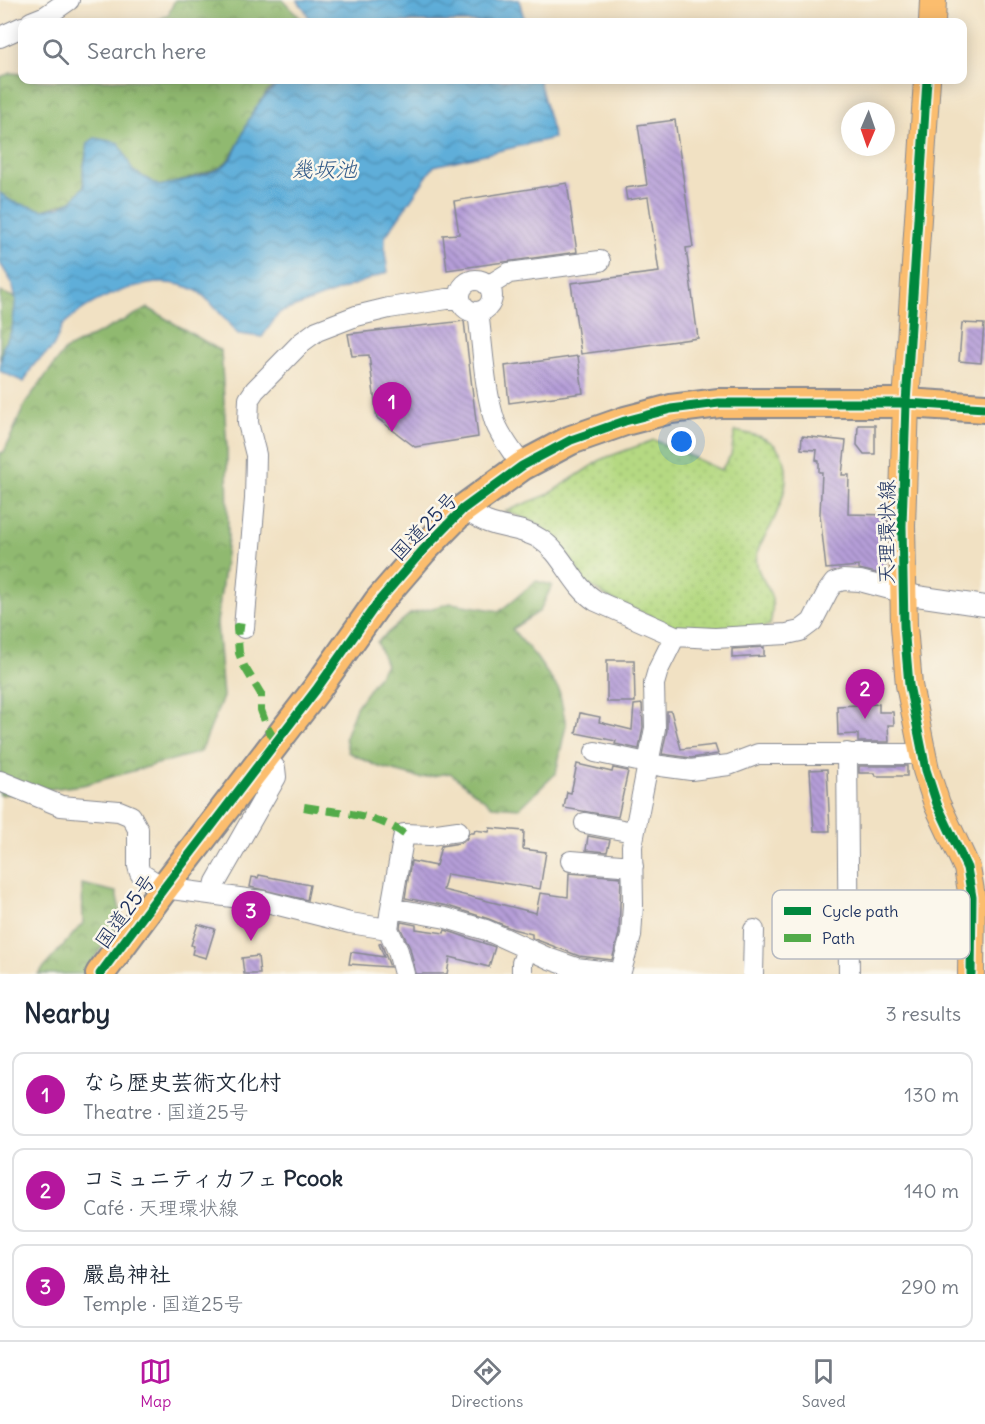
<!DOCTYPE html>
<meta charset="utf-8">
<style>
:root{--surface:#fff;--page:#f2f2f3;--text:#1f2937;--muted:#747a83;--line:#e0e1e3;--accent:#b5179e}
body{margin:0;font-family:Delius,"Klee One",sans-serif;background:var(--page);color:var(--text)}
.compass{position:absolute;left:841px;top:102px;width:54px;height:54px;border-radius:50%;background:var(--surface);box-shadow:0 3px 15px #0003;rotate:182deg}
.you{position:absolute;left:682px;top:442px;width:21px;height:21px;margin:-15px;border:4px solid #fff;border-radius:50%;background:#1a73e8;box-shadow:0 0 0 9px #1a73e833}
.badge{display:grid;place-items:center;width:39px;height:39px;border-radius:50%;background:var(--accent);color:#fff;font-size:20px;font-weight:700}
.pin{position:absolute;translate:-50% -50px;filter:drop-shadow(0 2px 3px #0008)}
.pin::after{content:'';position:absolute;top:32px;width:21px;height:18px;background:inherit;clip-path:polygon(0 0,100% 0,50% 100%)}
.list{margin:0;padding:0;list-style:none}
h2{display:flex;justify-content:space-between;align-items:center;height:78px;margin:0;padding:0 24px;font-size:26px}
h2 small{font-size:20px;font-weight:400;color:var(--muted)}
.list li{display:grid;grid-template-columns:39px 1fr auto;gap:18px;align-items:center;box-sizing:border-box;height:84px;margin:0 12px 12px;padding:0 12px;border:2px solid var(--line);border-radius:12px}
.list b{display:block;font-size:22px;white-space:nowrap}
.list p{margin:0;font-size:20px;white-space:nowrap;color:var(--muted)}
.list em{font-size:20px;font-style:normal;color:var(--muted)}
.icon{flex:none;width:33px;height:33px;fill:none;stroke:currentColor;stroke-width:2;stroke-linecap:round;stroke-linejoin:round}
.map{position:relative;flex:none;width:985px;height:974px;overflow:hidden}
.search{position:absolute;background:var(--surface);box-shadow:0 3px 15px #0003;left:18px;right:18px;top:18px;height:66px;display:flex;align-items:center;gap:15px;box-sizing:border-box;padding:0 21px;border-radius:12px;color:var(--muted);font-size:22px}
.sheet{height:366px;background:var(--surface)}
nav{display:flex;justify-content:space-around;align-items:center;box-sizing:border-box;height:84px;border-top:2px solid var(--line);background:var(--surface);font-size:16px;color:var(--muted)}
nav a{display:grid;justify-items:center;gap:3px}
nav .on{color:var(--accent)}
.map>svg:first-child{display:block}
.grass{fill:url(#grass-dots);stroke:#688470;stroke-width:1.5}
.forest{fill:url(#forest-crowns);stroke:#567467;stroke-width:1.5}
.water{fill:url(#water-waves);stroke:#3d6e9c;stroke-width:1.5}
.building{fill:url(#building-back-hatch)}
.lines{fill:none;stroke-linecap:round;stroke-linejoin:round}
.minor-casing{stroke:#868890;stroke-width:22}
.major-casing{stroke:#868890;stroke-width:28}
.highway-casing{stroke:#868890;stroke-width:32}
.minor{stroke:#fff;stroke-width:20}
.major{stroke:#fbbd6e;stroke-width:26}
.highway{stroke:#fbbd6e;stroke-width:28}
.quiet{stroke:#52ab49;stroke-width:8;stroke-dasharray:15 8;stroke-linecap:butt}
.cycleway-casing{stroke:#fbf7ec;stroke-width:13}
.cycleway{stroke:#00873e;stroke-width:9}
.labels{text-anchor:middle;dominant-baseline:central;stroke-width:5;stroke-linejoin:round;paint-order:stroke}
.street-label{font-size:21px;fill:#1b2f5e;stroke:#fbf7ec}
.water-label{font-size:22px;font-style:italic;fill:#335b89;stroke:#fbf7ec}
.key{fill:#fbf7ec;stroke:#b8bbc1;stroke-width:1.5}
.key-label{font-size:16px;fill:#1b2f5e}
</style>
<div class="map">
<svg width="985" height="974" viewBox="0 0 985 974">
<defs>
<pattern id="grass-dots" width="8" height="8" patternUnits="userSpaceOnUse" patternTransform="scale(1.5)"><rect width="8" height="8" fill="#b5d982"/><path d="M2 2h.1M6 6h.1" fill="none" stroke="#9bbb73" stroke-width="1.8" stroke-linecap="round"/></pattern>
<pattern id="forest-crowns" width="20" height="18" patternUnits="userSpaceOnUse" patternTransform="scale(1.5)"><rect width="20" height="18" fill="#90b970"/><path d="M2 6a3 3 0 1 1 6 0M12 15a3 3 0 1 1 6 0" fill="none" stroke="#75975f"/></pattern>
<pattern id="water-waves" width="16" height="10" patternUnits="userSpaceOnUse" patternTransform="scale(1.5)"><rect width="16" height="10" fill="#5faed9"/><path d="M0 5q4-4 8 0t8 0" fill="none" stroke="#4e8eb3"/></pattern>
<pattern id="building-back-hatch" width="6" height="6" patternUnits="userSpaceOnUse" patternTransform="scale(1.5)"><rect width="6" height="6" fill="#b69ed8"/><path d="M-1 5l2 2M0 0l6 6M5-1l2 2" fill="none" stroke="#9381b2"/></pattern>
</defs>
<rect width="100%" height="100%" fill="#fbf7ec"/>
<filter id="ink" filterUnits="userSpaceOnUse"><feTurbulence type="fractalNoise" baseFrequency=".0167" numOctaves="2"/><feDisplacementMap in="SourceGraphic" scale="12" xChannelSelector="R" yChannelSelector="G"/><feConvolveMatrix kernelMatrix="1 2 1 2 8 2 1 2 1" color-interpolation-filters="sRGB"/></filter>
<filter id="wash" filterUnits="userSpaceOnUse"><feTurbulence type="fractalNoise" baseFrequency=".008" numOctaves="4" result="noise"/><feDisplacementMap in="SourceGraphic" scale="24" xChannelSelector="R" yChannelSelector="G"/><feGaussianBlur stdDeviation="1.35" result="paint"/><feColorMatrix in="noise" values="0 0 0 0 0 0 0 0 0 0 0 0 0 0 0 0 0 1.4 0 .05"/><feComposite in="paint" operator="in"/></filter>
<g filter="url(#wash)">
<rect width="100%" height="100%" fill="#f1e1c3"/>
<path class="grass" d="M735 431C749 434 768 436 777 448 796 469 782 503 771 526 767 534 758 545 757 555 754 570 765 580 770 593 774 602 772 616 770 625L760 628 687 632 609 598 585 582 569 557 539 524 506 511 547 495 602 459 654 440 721 470 731 455Z"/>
<path class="forest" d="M175 0H283L304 22H155L168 15Z
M11 73 22 74V80L62 81 65 80H279L266 93 232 155 222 167 179 182 159 186 133 171 128 162 88 143 83 172 84 186 72 201 43 210 12 202 0 193V77Z
M0 292 16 298 12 330 0 360Z
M148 308 221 351 227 449 228 538 217 623 223 697 201 752 83 785 0 795V453L4 452 26 402 65 350Z
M536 581 552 585 540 611 512 629 536 657 559 690 566 725 556 773 520 808 492 806 450 773 420 778 379 767 348 752 345 737 356 707 386 665 377 642 410 614 451 603 500 611Z
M82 884 116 892 122 919 83 974H38L83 923Z"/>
<path class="water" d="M297 0H519L525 22H311L305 10Z
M283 80H539L554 138 434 166 385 237V253L388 272 279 313 262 337 238 334C229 324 208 297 197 291 157 270 97 295 65 323 59 329 58 339 53 347 48 354 38 359 33 366 29 371 27 377 24 382L0 371 3 347 12 330 16 298 11 281 0 263V193L13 202 43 210 60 207 72 201 84 186 83 172 88 143 95 138 119 143 133 171 159 186C174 183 210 175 222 167 238 156 242 130 252 114 260 99 271 90 283 80Z"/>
<g id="blocks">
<path class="building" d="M675 120 693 247 686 248 698 338 581 354 571 283 659 272 648 197 627 200 625 188 647 185 638 125Z
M567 183 577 252 447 270 443 235 459 234 454 201Z
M464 321 478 437 415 447 377 418 369 355 352 356 348 334Z
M962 323 984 324 981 363 959 361Z
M578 356 583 393 509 403 505 366Z
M858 425H875V454H864L857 445Z
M802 436 846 441 842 475H849L848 514 887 515 886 532 882 531 881 557H885V575L859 569V566L826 569 820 514 822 472H819V461L816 460 817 450 801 449Z
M764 647V656L732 658V649Z
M607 660H634L635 702H607Z
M642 704 643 727 639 749 615 744 616 741 576 733 580 713 600 717 599 722 632 730 634 705Z
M879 704V712H893L894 725H888L889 742H858V734L838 735 837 706Z
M667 711H671L681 749 715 745 718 754 691 758 662 754 667 730Z
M577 764 612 772 613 768 628 771 618 817 564 808 567 792 571 793Z
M859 766H907V776H876L875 773H859Z
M827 769 830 831H814L810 770Z
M490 828 524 831 523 849 546 852 540 889 447 874 443 890 536 913 540 893 568 897 569 873 621 877 619 934 612 960 579 956 532 938V934L513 929 489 919 448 906 405 898 411 861 436 866 441 846 460 843 466 840 469 833H474L475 830 489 832Z
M588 836 610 840 607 852 586 850Z
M259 875 310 885 307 900 250 887 252 877 258 878Z
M401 922 416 925V929L444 933 445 930 495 947 489 967 450 957 447 974H416L410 948 400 927Z
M198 924 215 929 206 958 192 954 194 946 191 945Z
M381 943 390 967 349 964 351 952 384 957 379 944Z
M258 956 260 974H244L242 958Z"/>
</g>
</g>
<g filter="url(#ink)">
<use href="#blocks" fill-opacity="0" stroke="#868890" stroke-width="1.5"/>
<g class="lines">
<defs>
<path id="minor" d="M31 22 46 16 69 0
M0 37 22 27
M460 296a16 16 0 1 1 32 0a16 16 0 1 1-32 0Z
M488 286 509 273 600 261
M478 312C483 347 484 389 495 422 501 438 513 452 522 466
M463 509C471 513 479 519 487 522 504 529 524 528 540 539 564 554 571 585 596 601L675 636 715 638 787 634 800 631 812 622 828 591 834 583 843 580 860 581 917 596 985 606
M244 628 255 499 256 455 248 423 249 399 255 390 302 342 317 331 356 316 389 308 460 297
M595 752 661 766 691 770 729 765 758 754H923
M847 753 849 974
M0 781 61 806 119 811 131 816 138 829V866L140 873 164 888 263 901 350 923 388 929
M585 823 633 832
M571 861 633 866
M213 894 216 882 276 777 275 768 264 758
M391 908 404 834 430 835 458 831
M404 974 398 951 388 929 391 908 446 918 486 930 550 959 576 968 618 973 621 971 631 936 633 905 632 846 655 728 654 684 658 670 675 636
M522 974V963L527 949
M753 974 754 930"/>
<path id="major" d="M932 22 933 0
M927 80 906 403 902 526 904 626 909 685 926 770 937 804 967 868 972 897 971 974"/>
<path id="highway" d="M100 974 164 888 316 690 378 602 423 550 463 509 522 466 571 440 625 421 671 409 719 403H906L985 408"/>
</defs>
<use href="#minor" class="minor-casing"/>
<use href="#major" class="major-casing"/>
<use href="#highway" class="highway-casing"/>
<use href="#minor" class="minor"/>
<use href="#major" class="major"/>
<use href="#highway" class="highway"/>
<path class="quiet" d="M244 628 237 627 239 653 244 666 261 694V710L267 727 276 742
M304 807C338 813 375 813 404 834"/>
<defs>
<path id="cycleway" d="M927 80 906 403 902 526 904 626 909 685 926 770 937 804 967 868 972 897 971 974
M100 974 164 888 316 690 378 602 423 550 463 509 522 466 571 440 625 421 671 409 719 403H906L985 408"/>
</defs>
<use href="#cycleway" class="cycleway-casing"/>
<use href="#cycleway" class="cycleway"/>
</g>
</g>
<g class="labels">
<g class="street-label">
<text transform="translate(424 526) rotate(-46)">国道25号</text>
<text transform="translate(886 532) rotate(-90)">天理環状線</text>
<text transform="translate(125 911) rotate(-54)">国道25号</text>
</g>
<g class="water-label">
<text x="324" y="169">幾坂池</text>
</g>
</g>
<rect x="772" y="890" width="198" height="69" rx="9" class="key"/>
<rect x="784" y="907" width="27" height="8" fill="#00873e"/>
<rect x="784" y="934" width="27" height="8" fill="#52ab49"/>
<g class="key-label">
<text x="822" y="917">Cycle path</text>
<text x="822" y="944">Path</text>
</g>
</svg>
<svg class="compass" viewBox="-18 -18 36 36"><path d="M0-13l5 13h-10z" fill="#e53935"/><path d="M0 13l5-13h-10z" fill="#747a83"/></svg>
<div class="you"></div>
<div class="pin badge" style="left:392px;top:432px">1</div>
<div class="pin badge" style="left:865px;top:719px">2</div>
<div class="pin badge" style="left:251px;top:941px">3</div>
<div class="search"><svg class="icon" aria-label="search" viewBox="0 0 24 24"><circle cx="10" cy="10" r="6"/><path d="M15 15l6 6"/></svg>Search here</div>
</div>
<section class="sheet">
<h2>Nearby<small>3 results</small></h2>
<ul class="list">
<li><span class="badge">1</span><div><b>なら歴史芸術文化村</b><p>Theatre · 国道25号</p></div><em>130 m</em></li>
<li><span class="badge">2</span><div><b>コミュニティカフェ Pcook</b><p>Café · 天理環状線</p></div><em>140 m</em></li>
<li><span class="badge">3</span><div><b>嚴島神社</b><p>Temple · 国道25号</p></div><em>290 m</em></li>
</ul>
</section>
<nav>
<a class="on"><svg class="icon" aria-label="map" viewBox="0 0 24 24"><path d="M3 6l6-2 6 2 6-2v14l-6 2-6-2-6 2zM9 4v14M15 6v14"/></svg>Map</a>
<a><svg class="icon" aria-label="directions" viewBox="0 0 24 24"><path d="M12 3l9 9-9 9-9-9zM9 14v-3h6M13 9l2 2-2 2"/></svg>Directions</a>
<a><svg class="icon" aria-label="saved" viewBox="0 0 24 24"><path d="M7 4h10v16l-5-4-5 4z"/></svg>Saved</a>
</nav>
